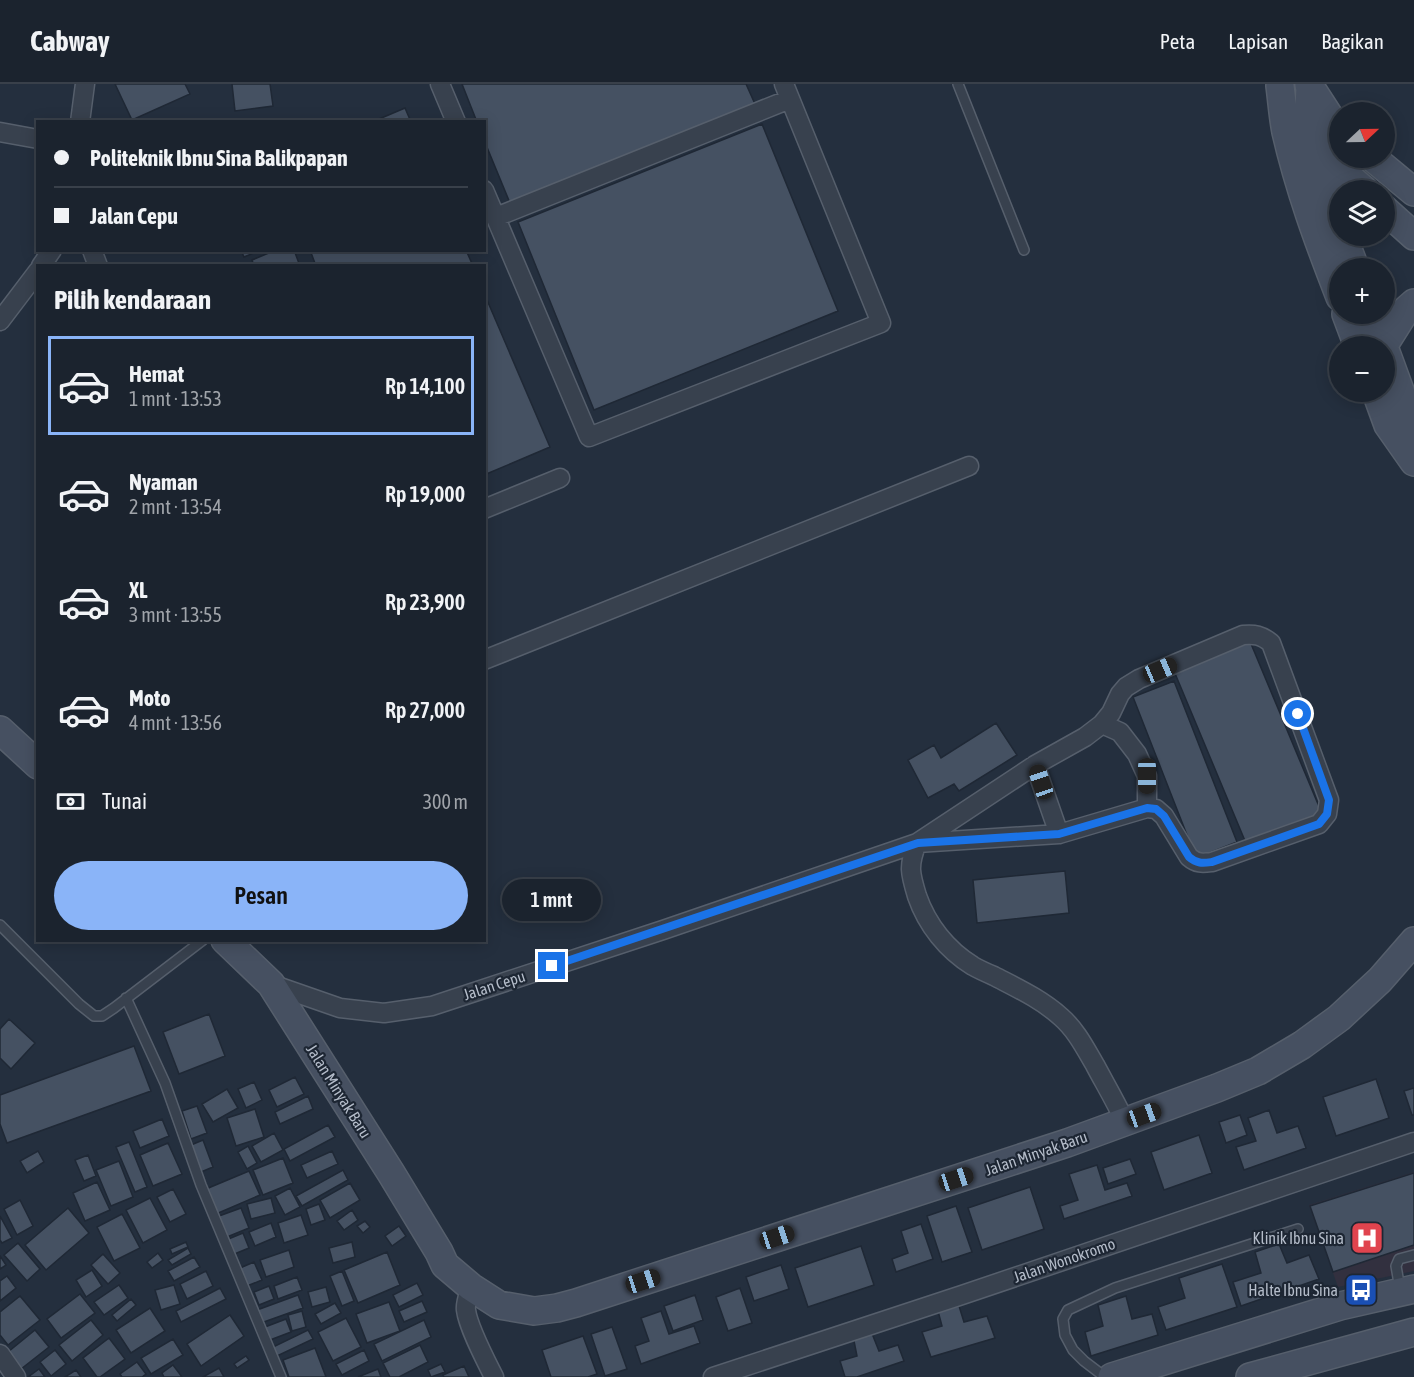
<!DOCTYPE html>
<html lang="id">
<head>
<meta charset="utf-8">
<style>
  body { margin:0; font-family:"Asap Condensed",sans-serif; background:#242b36; color:#f1f3f6; height:100vh; display:flex; flex-direction:column; font-size:22px; white-space:nowrap }
  * { box-sizing:border-box; margin:0 }
  p { font-size:20px; color:#a0a4aa }
  .icon { flex:none; width:33px; height:33px; fill:none; stroke:currentColor; stroke-width:2; stroke-linecap:round; stroke-linejoin:round }
  .map { position:relative; flex:1; overflow:hidden }
  .details { position:absolute; left:36px; top:180px; width:450px; height:678px; display:flex; flex-direction:column; background:#1b232e; border-radius:0px; box-shadow:0 3px 15px #0003,0 0 0 2px #39404a }
  .details>* { flex:none }
  .banner { position:absolute; left:36px; top:36px; width:450px; height:132px; border-radius:0px; box-shadow:0 3px 15px #0003,0 0 0 2px #39404a; display:grid; align-content:center; height:132px; padding:0 18px; background:#1b232e }
  .needle { width:39px; rotate:68deg }
  .controls { position:absolute; left:1329px; top:18px; display:grid; gap:12px }
  .controls a { display:grid; place-items:center; width:66px; height:66px; border-radius:50%; background:#1b232e; box-shadow:0 3px 15px #0003,0 0 0 2px #39404a; font-size:30px }
  .end { position:absolute; width:27px; height:27px; margin:-14px; border:8px solid #1a73e8; background:#fff; box-shadow:0 0 0 3px #fff }
  .from { border-radius:50% }
  .bubble { position:absolute; height:42px; border-radius:21px; background:#1b232e; box-shadow:0 3px 15px #0003,0 0 0 2px #39404a; font-size:20px; font-weight:600; line-height:42px; text-align:center }
  .car { position:absolute; width:18px; height:36px; margin:-18px -9px; border-radius:8px; box-shadow:0 0 4px 2px #0007; background:linear-gradient(#222 24%,#8ab4d8 0 40%,#222 0 76%,#8ab4d8 0 86%,#222 0) }
  .banner b { display:flex; align-items:center; gap:21px; height:57px; font-size:22px }
  .banner b+b { border-top:2px solid #39404a }
  .banner i { width:15px; height:15px; background:#f1f3f6 }
  ul { padding:0; list-style:none }
  li { display:flex; align-items:center; gap:18px; height:99px; margin:0 12px 9px; padding:0 6px; border:3px solid transparent; border-radius:0px }
  li div { flex:1 }
  li b { display:block; font-size:22px }
  li em { font-style:normal; font-weight:600 }
  li.on { border-color:#8ab4f8 }
  li>.icon { width:54px; height:54px; stroke-width:1.5 }
  h2 { padding:0 18px; font-size:27px; line-height:72px }
  .pay { display:flex; align-items:center; gap:15px; height:66px; padding:0 18px; font-size:22px }
  .pay p { margin-inline-start:auto }
  .button { display:flex; gap:12px; margin-top:auto; padding:12px 18px }
  .button a { flex:1; height:69px; border-radius:36px; background:#8ab4f8; color:#111; font-size:24px; font-weight:600; line-height:69px; text-align:center }
  header { display:flex; align-items:center; gap:36px; box-sizing:border-box; height:84px; padding:0 30px; background:#1b232e; border-bottom:2px solid #39404a }
  header strong { font-size:28px }
  nav { display:flex; gap:33px; margin-inline-start:auto; font-size:21px }
  .map>svg:first-child { display:block }
</style>
</head>
<body>
<header>
<strong>Cabway</strong>
<nav><a>Peta</a><a>Lapisan</a><a>Bagikan</a></nav>
</header>
<div class="map">
<svg width="1414" height="1293" viewBox="0 0 1414 1293">
  <rect width="100%" height="100%" fill="#242f3e"/>
  <path fill="#32303f" d="M 1414,1088 L 1414,1187 L 1338,1203 L 1309,1121 Z"/>
  <path fill="#455162" stroke="#1f2835" stroke-width="1.5" d="M 115,0 L 185,0 L 190,10 L 132,36 Z
    M 232,0 L 270,0 L 273,22 L 235,27 Z
    M 462,0 L 746,0 L 755,20 L 510,119 L 484,56 L 484,38 L 477,38 Z
    M 405,24 L 411,38 L 372,38 Z
    M 762,40 L 838,227 L 594,326 L 518,138 Z
    M 241,166 L 261,166 L 244,173 Z
    M 276,166 L 294,166 L 300,182 L 254,182 L 252,176 Z
    M 310,166 L 466,166 L 473,182 L 316,182 Z
    M 484,209 L 550,363 L 484,391 Z
    M 1249,555 L 1323,732 L 1248,764 L 1174,587 Z
    M 1174,597 L 1237,758 L 1196,774 L 1133,613 Z
    M 996,639 L 1017,671 L 959,707 L 954,700 L 928,714 L 908,676 L 934,661 L 941,674 Z
    M 1065,787 L 1069,829 L 977,839 L 973,796 Z
    M 209,930 L 225,972 L 179,990 L 163,948 Z
    M 9,935 L 35,959 L 11,985 L 0,974 L 0,945 Z
    M 134,962 L 151,1007 L 7,1059 L 0,1040 L 0,1011 Z
    M 295,993 L 304,1010 L 277,1023 L 269,1006 Z
    M 1376,995 L 1389,1034 L 1336,1052 L 1323,1013 Z
    M 254,998 L 262,1016 L 246,1024 L 238,1005 Z
    M 1414,1004 L 1414,1031 L 1412,1031 L 1404,1007 Z
    M 227,1005 L 238,1024 L 213,1038 L 202,1020 Z
    M 308,1012 L 313,1025 L 280,1040 L 275,1028 Z
    M 197,1022 L 207,1049 L 191,1055 L 182,1027 Z
    M 255,1025 L 264,1053 L 236,1062 L 227,1034 Z
    M 1269,1026 L 1277,1049 L 1298,1042 L 1306,1064 L 1244,1086 L 1236,1063 L 1256,1057 L 1248,1034 Z
    M 1240,1031 L 1247,1051 L 1226,1059 L 1219,1038 Z
    M 162,1035 L 169,1052 L 140,1064 L 133,1047 Z
    M 328,1041 L 335,1053 L 290,1077 L 284,1065 Z
    M 274,1049 L 283,1066 L 261,1078 L 252,1062 Z
    M 1199,1051 L 1212,1089 L 1164,1106 L 1151,1068 Z
    M 203,1056 L 213,1083 L 201,1088 L 191,1061 Z
    M 129,1058 L 147,1103 L 135,1108 L 116,1063 Z
    M 168,1059 L 182,1090 L 153,1102 L 140,1071 Z
    M 248,1062 L 257,1079 L 247,1085 L 238,1068 Z
    M 38,1067 L 44,1078 L 27,1089 L 20,1077 Z
    M 332,1067 L 338,1080 L 307,1094 L 301,1081 Z
    M 88,1071 L 96,1092 L 84,1097 L 75,1076 Z
    M 283,1074 L 293,1099 L 263,1111 L 253,1086 Z
    M 1130,1075 L 1136,1090 L 1108,1100 L 1103,1084 Z
    M 119,1077 L 133,1113 L 111,1122 L 96,1086 Z
    M 1097,1081 L 1105,1106 L 1127,1099 L 1132,1112 L 1064,1135 L 1060,1122 L 1078,1116 L 1069,1090 Z
    M 343,1086 L 348,1096 L 302,1122 L 296,1112 Z
    M 249,1087 L 260,1111 L 216,1130 L 206,1105 Z
    M 1414,1089 L 1414,1161 L 1333,1188 L 1310,1122 Z
    M 97,1098 L 110,1126 L 85,1137 L 73,1109 Z
    M 350,1099 L 360,1116 L 330,1134 L 320,1116 Z
    M 1030,1103 L 1044,1145 L 982,1166 L 968,1124 Z
    M 290,1104 L 300,1123 L 285,1131 L 275,1112 Z
    M 173,1105 L 186,1130 L 170,1138 L 157,1113 Z
    M 150,1114 L 167,1146 L 143,1159 L 126,1126 Z
    M 271,1114 L 275,1129 L 251,1135 L 247,1120 Z
    M 20,1116 L 33,1142 L 17,1151 L 4,1125 Z
    M 319,1120 L 325,1136 L 311,1141 L 306,1125 Z
    M 956,1122 L 972,1168 L 942,1178 L 927,1132 Z
    M 68,1124 L 89,1149 L 46,1186 L 25,1161 Z
    M 241,1124 L 249,1144 L 227,1153 L 219,1132 Z
    M 352,1126 L 358,1136 L 344,1146 L 337,1137 Z
    M 122,1130 L 140,1164 L 114,1177 L 97,1143 Z
    M 301,1131 L 308,1151 L 284,1159 L 278,1139 Z
    M 0,1132 L 12,1154 L 2,1159 L 0,1156 Z
    M 365,1137 L 370,1143 L 363,1149 L 357,1142 Z
    M 271,1139 L 276,1153 L 255,1162 L 249,1148 Z
    M 921,1140 L 933,1175 L 896,1188 L 892,1175 L 908,1169 L 901,1147 Z
    M 399,1142 L 406,1152 L 392,1162 L 385,1152 Z
    M 243,1149 L 249,1164 L 232,1171 L 226,1156 Z
    M 186,1158 L 188,1163 L 172,1170 L 170,1165 Z
    M 352,1158 L 355,1173 L 333,1179 L 329,1164 Z
    M 18,1159 L 40,1185 L 27,1197 L 4,1171 Z
    M 1279,1160 L 1287,1179 L 1309,1171 L 1319,1195 L 1241,1222 L 1233,1198 L 1261,1189 L 1255,1168 Z
    M 861,1162 L 874,1201 L 808,1223 L 795,1184 Z
    M 188,1164 L 191,1170 L 172,1181 L 168,1176 Z
    M 289,1166 L 294,1183 L 266,1193 L 260,1176 Z
    M 387,1168 L 400,1201 L 358,1219 L 344,1186 Z
    M 158,1169 L 163,1176 L 152,1184 L 147,1178 Z
    M 103,1170 L 120,1189 L 108,1200 L 91,1181 Z
    M 0,1172 L 6,1181 L 0,1185 Z
    M 194,1173 L 200,1183 L 174,1197 L 168,1187 Z
    M 254,1178 L 262,1196 L 247,1202 L 240,1184 Z
    M 1222,1180 L 1237,1223 L 1166,1246 L 1158,1223 L 1185,1214 L 1179,1194 Z
    M 781,1181 L 789,1205 L 754,1217 L 746,1193 Z
    M 92,1186 L 102,1202 L 86,1213 L 76,1196 Z
    M 206,1187 L 213,1202 L 187,1215 L 180,1200 Z
    M 342,1187 L 354,1217 L 342,1222 L 330,1192 Z
    M 7,1192 L 16,1204 L 0,1217 L 0,1197 Z
    M 297,1193 L 302,1206 L 278,1215 L 274,1202 Z
    M 417,1199 L 423,1211 L 399,1223 L 393,1211 Z
    M 119,1201 L 128,1214 L 104,1231 L 94,1218 Z
    M 174,1201 L 180,1220 L 161,1226 L 155,1206 Z
    M 269,1202 L 274,1215 L 259,1221 L 254,1208 Z
    M 326,1203 L 330,1218 L 312,1223 L 308,1208 Z
    M 220,1204 L 226,1215 L 181,1238 L 176,1227 Z
    M 740,1204 L 752,1239 L 728,1247 L 716,1213 Z
    M 80,1210 L 95,1229 L 61,1254 L 47,1235 Z
    M 298,1211 L 303,1224 L 261,1239 L 257,1226 Z
    M 695,1211 L 703,1236 L 673,1247 L 664,1222 Z
    M 20,1212 L 40,1236 L 8,1261 L 0,1251 L 0,1228 Z
    M 1126,1212 L 1132,1235 L 1152,1230 L 1158,1251 L 1091,1272 L 1085,1248 L 1103,1242 L 1098,1221 Z
    M 131,1215 L 136,1221 L 117,1237 L 112,1231 Z
    M 422,1217 L 427,1228 L 404,1238 L 399,1227 Z
    M 389,1218 L 400,1247 L 367,1259 L 356,1230 Z
    M 335,1219 L 341,1229 L 321,1240 L 315,1230 Z
    M 959,1222 L 964,1238 L 987,1232 L 995,1254 L 931,1273 L 922,1248 L 942,1242 L 938,1227 Z
    M 150,1224 L 165,1247 L 131,1269 L 116,1246 Z
    M 302,1227 L 306,1243 L 292,1247 L 288,1231 Z
    M 661,1227 L 669,1250 L 694,1242 L 700,1259 L 641,1280 L 635,1262 L 649,1257 L 641,1234 Z
    M 230,1231 L 244,1252 L 201,1282 L 187,1260 Z
    M 346,1234 L 361,1263 L 333,1277 L 318,1248 Z
    M 286,1235 L 291,1248 L 270,1256 L 265,1243 Z
    M 91,1236 L 103,1251 L 72,1277 L 59,1261 Z
    M 424,1236 L 431,1253 L 382,1277 L 374,1260 Z
    M 612,1243 L 627,1285 L 605,1292 L 591,1250 Z
    M 35,1246 L 49,1263 L 21,1285 L 8,1268 Z
    M 308,1246 L 313,1255 L 277,1272 L 273,1263 Z
    M 871,1247 L 879,1267 L 898,1261 L 904,1277 L 857,1293 L 845,1293 L 840,1277 L 857,1272 L 853,1252 Z
    M 583,1252 L 597,1290 L 588,1293 L 551,1293 L 542,1266 Z
    M 109,1254 L 125,1275 L 100,1293 L 97,1293 L 83,1274 Z
    M 173,1255 L 183,1271 L 151,1290 L 141,1274 Z
    M 420,1261 L 428,1278 L 399,1293 L 390,1293 L 383,1279 Z
    M 315,1264 L 326,1293 L 289,1293 L 283,1276 Z
    M 55,1266 L 66,1280 L 51,1292 L 40,1278 Z
    M 364,1266 L 369,1277 L 342,1291 L 336,1280 Z
    M 246,1272 L 249,1276 L 237,1284 L 234,1280 Z
    M 137,1278 L 146,1290 L 142,1293 L 122,1293 L 120,1290 Z
    M 441,1280 L 445,1288 L 431,1293 L 428,1286 Z
    M 173,1281 L 182,1293 L 164,1293 L 162,1289 Z
    M 464,1282 L 469,1293 L 444,1293 L 443,1291 Z
    M 219,1284 L 224,1293 L 203,1293 Z
    M 39,1285 L 45,1293 L 28,1293 Z
    M 378,1285 L 381,1293 L 358,1293 Z
    M 76,1286 L 81,1293 L 65,1293 Z"/>
  <g fill="none" stroke-linecap="round" stroke-linejoin="round">
    <g stroke="#565f6c" stroke-width="12">
      <path id="lane" d="M 958,0 L 1024,166
        M 0,841 L 79,920 L 94,932 L 102,932 L 114,924 L 203,856
        M 126,914 L 165,999 L 201,1101 L 281,1293
        M 1400,1205 L 1396,1182 L 1399,1175 L 1414,1171
        M 1105,1293 L 1084,1277 L 1073,1266 L 1065,1251 L 1063,1235 L 1068,1226 L 1115,1204 L 1298,1145"/>
    </g>
    <g stroke="#565f6c" stroke-width="21">
      <path id="street" d="M 440,0 L 456,38
        M 80,38 L 85,0
        M 0,48 L 38,55
        M 484,106 L 589,353 L 881,239 L 784,0
        M 496,133 L 790,15
        M 92,166 L 98,182
        M 41,182 L 52,166
        M 0,237 L 38,187
        M 484,425 L 560,394
        M 484,576 L 969,382
        M 1102,640 L 1120,648 L 1137,670 L 1147,692 L 1147,724
        M 1035,681 L 1059,750
        M 917,759 C 908,782 910,789 917,812 C 927,841 947,866 973,882 C 980,886 987,889 994,892 C 1017,904 1041,915 1061,933 C 1076,946 1085,964 1095,981 C 1105,1000 1116,1018 1125,1038
        M 271,900 L 340,924 L 384,929 L 432,922 L 663,846 L 917,759 L 1035,681 L 1085,653 L 1102,640 L 1111,629 L 1120,610 L 1126,603 L 1139,595 L 1243,551 C 1255,550 1261,551 1271,559 L 1329,716 L 1327,730 L 1319,740 L 1212,778 C 1203,779 1197,780 1189,773 L 1164,732 L 1156,725 L 1147,724 L 1059,750 L 917,759
        M 471,1203 C 469,1210 465,1218 466,1226 C 468,1243 486,1277 494,1293
        M 0,1270 L 16,1293
        M 713,1293 L 962,1211 L 1414,1058"/>
    </g>
    <g stroke="#565f6c" stroke-width="30">
      <path id="secondary" d="M 1309,1 L 1331,35 L 1340,43
        M 1280,2 C 1282,17 1283,33 1286,48 C 1299,105 1319,159 1340,213
        M 1310,3 L 1308,46 L 1318,84 L 1340,142
        M 1315,56 L 1336,82 L 1364,106
        M 1373,74 L 1414,108
        M 1384,125 L 1414,152
        M 1343,152 L 1355,184
        M 1346,230 L 1358,262
        M 1372,230 L 1384,262
        M 1384,261 L 1406,226 L 1414,219
        M 1384,263 L 1409,331 L 1414,358
        M 1376,308 L 1388,341 L 1414,378
        M 0,646 L 38,681
        M 225,856 L 271,900 L 391,1089 L 439,1168 L 445,1181 L 471,1203 L 499,1221 L 534,1227 L 557,1224 L 576,1219 L 1067,1059 L 1217,1004 L 1258,987 L 1302,961 L 1339,934 L 1380,896 L 1414,857
        M 1112,1293 L 1340,1222 L 1414,1205
        M 1250,1293 L 1414,1248"/>
    </g>
    <use href="#lane" stroke="#38414e" stroke-width="9"/>
    <use href="#street" stroke="#38414e" stroke-width="18"/>
    <use href="#secondary" stroke="#465061" stroke-width="27"/>
  </g>
  <g fill="none" stroke-linecap="round" stroke-linejoin="round">
    <path stroke="#1a73e8" stroke-width="8" d="M 552,882 L 918,759 L 1059,750 L 1147,724 L 1156,725 L 1164,732 L 1189,773 C 1197,780 1203,779 1212,778 L 1319,740 L 1327,730 L 1329,716 L 1298,630"/>
  </g>
  <defs>
    <g id="hospital-square" transform="scale(1.725)"><rect x="-9" y="-9" width="18" height="18" rx="4" fill="#e0444e" stroke="#1d2633"/><path d="M-5-5h3v3.5h4V-5h3V5h-3V1.5h-4V5h-3Z" fill="#fff"/></g>
    <g id="bus-square" transform="scale(1.725)"><rect x="-9" y="-9" width="18" height="18" rx="4" fill="#1a4fb4" stroke="#1d2633"/><path d="M-5-6H5V4H4V6H2V4H-2V6H-4V4H-5ZM-3.5-4V0h7V-4ZM-3.5 1.2v1.5H-2V1.2ZM2 1.2v1.5H3.5V1.2Z" fill="#fff"/></g>
  </defs>
  <g fill-rule="evenodd">
    <use href="#hospital-square" x="1367" y="1154"/>
    <use href="#bus-square" x="1361" y="1206"/>
  </g>
  <g text-anchor="middle" dominant-baseline="central" stroke-width="4.5" stroke-linejoin="round" paint-order="stroke">
    <g font-size="16" fill="#b4bcc9" stroke="#1d2633">
      <text transform="translate(494 901) rotate(-18)">Jalan Cepu</text>
      <text transform="translate(339 1007) rotate(58)">Jalan Minyak Baru</text>
      <text transform="translate(1036 1069) rotate(-19)">Jalan Minyak Baru</text>
      <text transform="translate(1064 1176) rotate(-19)">Jalan Wonokromo</text>
    </g>
    <g font-size="16" fill="#b4bcc9" stroke="#1d2633" text-anchor="end">
      <text x="1344" y="1154">Klinik Ibnu Sina</text>
      <text x="1338" y="1206">Halte Ibnu Sina</text>
    </g>
  </g>
</svg>
<div class="controls">
<a><svg class="needle" viewBox="-14 -14 28 28"><path d="M0-13l5 13h-10z" fill="#e53935"/><path d="M0 13l5-13h-10z" fill="#a0a4aa"/></svg></a>
<a><svg class="icon" aria-label="layers" viewBox="0 0 24 24"><path d="M12 4l9 5-9 5-9-5zM3 14l9 5 9-5"/></svg></a>
<a>+</a>
<a>−</a>
</div>
<i class="end from" style="left:1298px;top:630px"></i>
<i class="end" style="left:552px;top:882px"></i>
<div class="bubble" style="left:502px;top:795px;width:99px">1 mnt</div>
<i class="car" style="left:1160px;top:586px;rotate:67deg"></i>
<i class="car" style="left:1147px;top:692px;rotate:180deg"></i>
<i class="car" style="left:1041px;top:698px;rotate:341deg"></i>
<i class="car" style="left:1144px;top:1031px;rotate:70deg"></i>
<i class="car" style="left:956px;top:1095px;rotate:72deg"></i>
<i class="car" style="left:777px;top:1153px;rotate:72deg"></i>
<i class="car" style="left:643px;top:1197px;rotate:72deg"></i>
<div class="banner">
<b><i class="from"></i>Politeknik Ibnu Sina Balikpapan</b>
<b><i></i>Jalan Cepu</b>
</div>
<section class="details">
<h2>Pilih kendaraan</h2>
<ul>
<li class="on"><svg class="icon" aria-label="car" viewBox="0 0 24 24"><path d="M5 17H2v-5l4-1 3-4h7l3 4 3 1v5h-3M9 17h6M6 11h13"/><circle cx="7" cy="17" r="2"/><circle cx="17" cy="17" r="2"/></svg><div><b>Hemat</b><p>1 mnt · 13:53</p></div><em>Rp 14,100</em></li>
<li><svg class="icon" aria-label="car" viewBox="0 0 24 24"><path d="M5 17H2v-5l4-1 3-4h7l3 4 3 1v5h-3M9 17h6M6 11h13"/><circle cx="7" cy="17" r="2"/><circle cx="17" cy="17" r="2"/></svg><div><b>Nyaman</b><p>2 mnt · 13:54</p></div><em>Rp 19,000</em></li>
<li><svg class="icon" aria-label="car" viewBox="0 0 24 24"><path d="M5 17H2v-5l4-1 3-4h7l3 4 3 1v5h-3M9 17h6M6 11h13"/><circle cx="7" cy="17" r="2"/><circle cx="17" cy="17" r="2"/></svg><div><b>XL</b><p>3 mnt · 13:55</p></div><em>Rp 23,900</em></li>
<li><svg class="icon" aria-label="car" viewBox="0 0 24 24"><path d="M5 17H2v-5l4-1 3-4h7l3 4 3 1v5h-3M9 17h6M6 11h13"/><circle cx="7" cy="17" r="2"/><circle cx="17" cy="17" r="2"/></svg><div><b>Moto</b><p>4 mnt · 13:56</p></div><em>Rp 27,000</em></li>
</ul>
<div class="pay"><svg class="icon" aria-label="cash" viewBox="0 0 24 24"><path d="M3 7h18v10H3z"/><circle cx="12" cy="12" r="2"/></svg>Tunai<p>300 m</p></div>
<div class="button"><a>Pesan</a></div>
</section>
</div>
</body>
</html>
